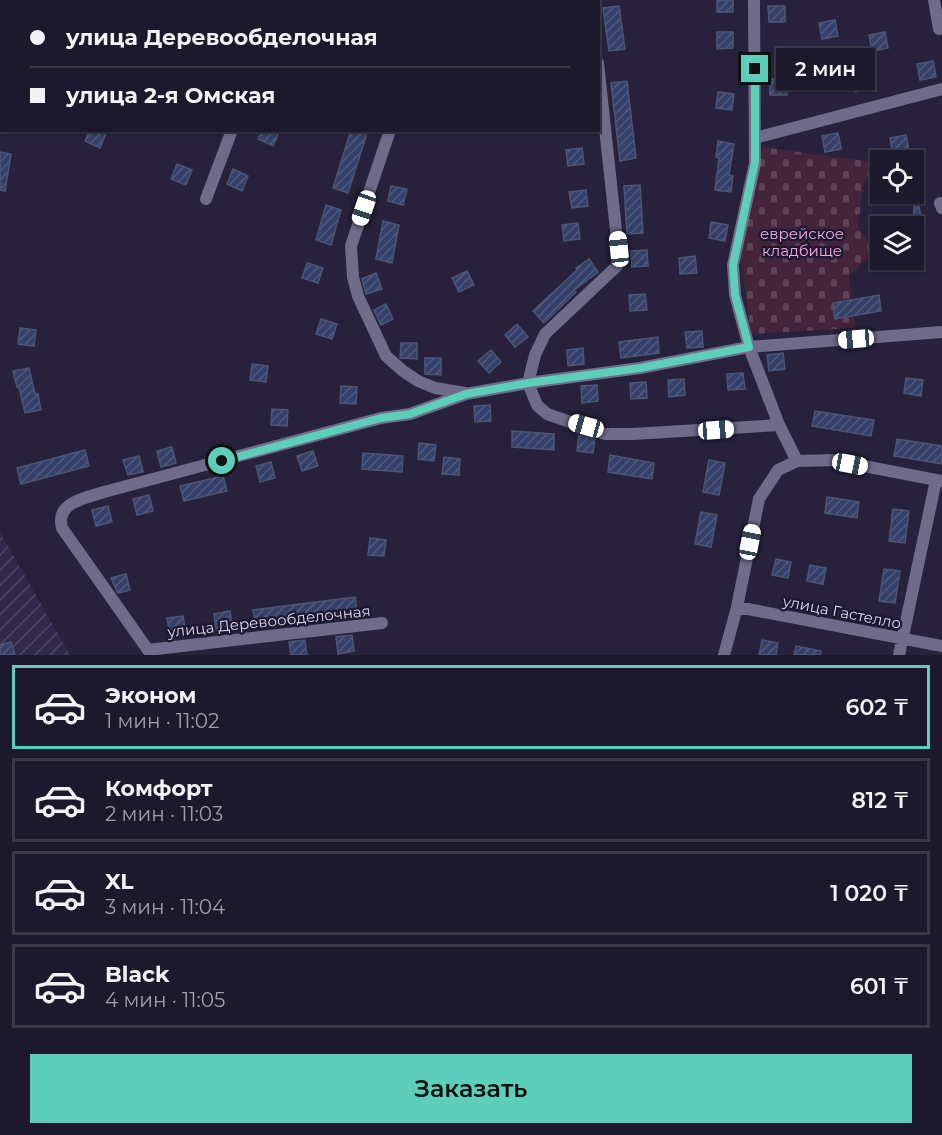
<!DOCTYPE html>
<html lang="ru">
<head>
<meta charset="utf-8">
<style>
  body { margin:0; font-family:Montserrat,sans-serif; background:#2a2639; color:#f1f3f6; height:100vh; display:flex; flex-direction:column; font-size:22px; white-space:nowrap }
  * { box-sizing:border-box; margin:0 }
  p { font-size:20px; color:#a0a0aa }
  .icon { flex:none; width:33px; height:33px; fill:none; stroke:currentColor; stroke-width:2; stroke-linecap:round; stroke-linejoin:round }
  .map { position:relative; height:655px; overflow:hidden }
  .details { display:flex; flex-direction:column; background:#1d192d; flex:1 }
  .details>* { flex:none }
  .top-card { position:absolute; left:0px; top:0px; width:600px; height:132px; box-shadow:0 2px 4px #0004,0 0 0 2px #3b3849; display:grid; align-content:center; height:132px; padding:0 30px; background:#1d192d }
  .tools { position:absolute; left:870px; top:150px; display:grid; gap:12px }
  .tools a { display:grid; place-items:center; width:54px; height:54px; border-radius:0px; background:#1d192d; box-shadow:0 2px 4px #0004,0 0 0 2px #3b3849; font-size:30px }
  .end { position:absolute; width:27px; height:27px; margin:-14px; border:8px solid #5cceba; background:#111; box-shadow:0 0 0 3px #111 }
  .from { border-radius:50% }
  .bubble { position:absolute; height:42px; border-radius:0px; background:#1d192d; box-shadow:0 2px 4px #0004,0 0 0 2px #3b3849; font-size:20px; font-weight:600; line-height:42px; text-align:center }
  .car { position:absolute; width:18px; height:36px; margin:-18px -9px; border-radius:8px; box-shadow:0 0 4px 2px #0007; background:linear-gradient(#fff 24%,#345 0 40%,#fff 0 76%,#345 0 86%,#fff 0) }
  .top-card b { display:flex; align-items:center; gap:21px; height:57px; font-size:22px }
  .top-card b+b { border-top:2px solid #3b3849 }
  .top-card i { width:15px; height:15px; background:#f1f3f6 }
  ul { padding:10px 0 0; list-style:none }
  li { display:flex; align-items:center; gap:18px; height:84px; margin:0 12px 9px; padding:0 18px; border:3px solid #3b3849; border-radius:0px }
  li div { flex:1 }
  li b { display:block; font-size:22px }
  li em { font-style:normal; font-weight:600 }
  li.active { border-color:#5cceba }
  li>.icon { width:54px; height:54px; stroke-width:1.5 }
  .cta { display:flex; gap:12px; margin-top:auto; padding:12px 30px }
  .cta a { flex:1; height:69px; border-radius:0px; background:#5cceba; color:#111; font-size:24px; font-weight:600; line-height:69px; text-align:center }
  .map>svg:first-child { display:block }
</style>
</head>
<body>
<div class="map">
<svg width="942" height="655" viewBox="0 0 942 655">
  <defs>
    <pattern id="industrial-furrows" width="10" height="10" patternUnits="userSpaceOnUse" patternTransform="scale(1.5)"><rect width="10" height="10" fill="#302949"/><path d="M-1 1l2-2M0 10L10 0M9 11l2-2" fill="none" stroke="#4d4763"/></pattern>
    <pattern id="cemetery-stones" width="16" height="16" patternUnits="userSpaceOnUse" patternTransform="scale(1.5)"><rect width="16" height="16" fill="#43243a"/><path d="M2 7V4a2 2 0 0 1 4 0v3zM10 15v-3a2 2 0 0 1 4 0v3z" fill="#5e4357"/></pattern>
    <pattern id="building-hatch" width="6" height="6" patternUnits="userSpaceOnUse" patternTransform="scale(1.5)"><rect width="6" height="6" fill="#344069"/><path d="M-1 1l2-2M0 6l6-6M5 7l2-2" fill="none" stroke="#515b7f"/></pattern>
  </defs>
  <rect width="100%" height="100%" fill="#27213c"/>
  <path fill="url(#industrial-furrows)" d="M 0,532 L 70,655 L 0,655 Z"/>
  <path fill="url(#cemetery-stones)" d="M 762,147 L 873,162 L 863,187 L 858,227 L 874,251 L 849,276 L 855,325 L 853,328 L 751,334 L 740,254 Z"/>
  <path fill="url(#building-hatch)" stroke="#4c5573" stroke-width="1.5" d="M 717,0 L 733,0 L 733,12 L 717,12 Z
    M 619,6 L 625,49 L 609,51 L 603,8 Z
    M 768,6 L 785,6 L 785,22 L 769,22 Z
    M 835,20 L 838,36 L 822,39 L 819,23 Z
    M 717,32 L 733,32 L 733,48 L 717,49 Z
    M 885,32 L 888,48 L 872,51 L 869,35 Z
    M 933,61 L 936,77 L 920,80 L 917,64 Z
    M 867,73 L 871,89 L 855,92 L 852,76 Z
    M 770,79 L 786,79 L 787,95 L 770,95 Z
    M 627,81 L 636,158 L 620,161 L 611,83 Z
    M 718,92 L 734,94 L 732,110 L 716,108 Z
    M 90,130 L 101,130 L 106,133 L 100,148 L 85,141 Z
    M 262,130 L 280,130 L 273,146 L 258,139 Z
    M 351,130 L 368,130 L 348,193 L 333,188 Z
    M 838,133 L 841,149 L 825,152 L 822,136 Z
    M 906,135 L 909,151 L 893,154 L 890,138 Z
    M 718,141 L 734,144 L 729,175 L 733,176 L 731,192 L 715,190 L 719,158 L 716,157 Z
    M 582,148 L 584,164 L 568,166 L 566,150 Z
    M 0,152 L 11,154 L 5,191 L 0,190 Z
    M 177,164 L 192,170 L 186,185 L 171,179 Z
    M 233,169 L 248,176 L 242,191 L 227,184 Z
    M 640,185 L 643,233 L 627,234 L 624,186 Z
    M 391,186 L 407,189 L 403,205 L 388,201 Z
    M 586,190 L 588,206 L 572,208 L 569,192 Z
    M 326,205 L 341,210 L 331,245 L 316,240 Z
    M 914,206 L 919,206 L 923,232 L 914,233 L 914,226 L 905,226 L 904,218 L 914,217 Z
    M 383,221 L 399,225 L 392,263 L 376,259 Z
    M 711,222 L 728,225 L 725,241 L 709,238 Z
    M 578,223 L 580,239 L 564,241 L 562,225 Z
    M 647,250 L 648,266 L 632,267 L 631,251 Z
    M 695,256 L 697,273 L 680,274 L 679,258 Z
    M 589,259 L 598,272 L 574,290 L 576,292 L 544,323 L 533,311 L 577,270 L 576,268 Z
    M 307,263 L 323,268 L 318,283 L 302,278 Z
    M 467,271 L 474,285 L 459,292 L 452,278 Z
    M 376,273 L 382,289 L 366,294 L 362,279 Z
    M 645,294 L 647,310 L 630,311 L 629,295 Z
    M 879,295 L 881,311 L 835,319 L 833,303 Z
    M 386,304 L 393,319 L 381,325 L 374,310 Z
    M 321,319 L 337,324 L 332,339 L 316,334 Z
    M 517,324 L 528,337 L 515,347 L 505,335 Z
    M 20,328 L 36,330 L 34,346 L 18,344 Z
    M 702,331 L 703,347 L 687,348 L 685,332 Z
    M 658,337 L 659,353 L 621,358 L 619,342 Z
    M 401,343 L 417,343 L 417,359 L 400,358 Z
    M 583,348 L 584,364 L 568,366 L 567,350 Z
    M 491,350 L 501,362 L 489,373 L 478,361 Z
    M 783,353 L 785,369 L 769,371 L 767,355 Z
    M 425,358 L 441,358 L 441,375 L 425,374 Z
    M 252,364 L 268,366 L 266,382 L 250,380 Z
    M 29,368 L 35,394 L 38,394 L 41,410 L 25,413 L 19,387 L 17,387 L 13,371 Z
    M 743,373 L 745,389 L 728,390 L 727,374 Z
    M 906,378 L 923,380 L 921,396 L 904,393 Z
    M 684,379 L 685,395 L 669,397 L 668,380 Z
    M 646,382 L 647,398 L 631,399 L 630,383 Z
    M 597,385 L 598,401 L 582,403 L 581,386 Z
    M 341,386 L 357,387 L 356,404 L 340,403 Z
    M 490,405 L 491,421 L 475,422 L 474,406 Z
    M 272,409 L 288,410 L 287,426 L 271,425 Z
    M 815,411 L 874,420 L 871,436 L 812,426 Z
    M 512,431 L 554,434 L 554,450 L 512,447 Z
    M 579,435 L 595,439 L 593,453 L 577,451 Z
    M 897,439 L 942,446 L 942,464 L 894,456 Z
    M 419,443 L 436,445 L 434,461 L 418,459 Z
    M 172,447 L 176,463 L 161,467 L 157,451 Z
    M 85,450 L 89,466 L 21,484 L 17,468 Z
    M 313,451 L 318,466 L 302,471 L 297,456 Z
    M 363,453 L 403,456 L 402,472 L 362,469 Z
    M 610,455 L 654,463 L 652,479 L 608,472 Z
    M 139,456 L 143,472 L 128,475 L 123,460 Z
    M 444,457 L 460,459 L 459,475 L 442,474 Z
    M 709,460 L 725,463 L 719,495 L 703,492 Z
    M 271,462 L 275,478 L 260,482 L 256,466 Z
    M 223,476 L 227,491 L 184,501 L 180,486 Z
    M 149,495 L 153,511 L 137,515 L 133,499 Z
    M 827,497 L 859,502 L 857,518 L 825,513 Z
    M 108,506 L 112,522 L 96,526 L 92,510 Z
    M 893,509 L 909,511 L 905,543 L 889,541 Z
    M 701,512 L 717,515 L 711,547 L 695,544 Z
    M 370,538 L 386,540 L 384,556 L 368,555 Z
    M 776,559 L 791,562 L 788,578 L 772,575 Z
    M 810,565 L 826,568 L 823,584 L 807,581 Z
    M 884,569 L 900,571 L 895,603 L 879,601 Z
    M 126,574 L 130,590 L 118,593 L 111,578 Z
    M 355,597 L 357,613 L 256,626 L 253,610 Z
    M 230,611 L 232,627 L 216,630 L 214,614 Z
    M 183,616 L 186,632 L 170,634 L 167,618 Z
    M 352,635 L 354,651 L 338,654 L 336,637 Z
    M 305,640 L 307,655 L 291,655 L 289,642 Z
    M 762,640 L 778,643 L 776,655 L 759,655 Z
    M 11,642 L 15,655 L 0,655 L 0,645 Z
    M 796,646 L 821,651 L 820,655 L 794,655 Z"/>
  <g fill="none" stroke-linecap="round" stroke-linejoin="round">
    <path stroke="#716b8a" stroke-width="12" d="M 592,0 L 592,2
      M 754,0 L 755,163 L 733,265 L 735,295 L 749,347 L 779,425 L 797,461
      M 934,0 L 939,29
      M 116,2 L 117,0
      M 281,2 L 282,0
      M 452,2 L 452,0
      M 598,63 L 619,258 L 617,266 L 545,334 L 535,355 L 528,383 L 537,405 L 547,414 L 605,434 L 633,434 L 779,425
      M 390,130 L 351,246 L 353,277 L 358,296 L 386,356 L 403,371 L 418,381 L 435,388 L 465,393
      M 755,138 L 942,89
      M 206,199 L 232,130
      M 940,203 L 942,208
      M 737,607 L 942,646
      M 382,623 L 148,650 L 62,528 C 55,502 86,498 104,492 L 381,418 L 410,414 L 466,394 L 528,383 L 640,368 L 749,347 L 942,332
      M 724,655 L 737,607 L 759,499 L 778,470 L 797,461 L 833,460 L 942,481
      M 899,655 L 936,480"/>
  </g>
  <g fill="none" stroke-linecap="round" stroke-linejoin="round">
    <path stroke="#5cceba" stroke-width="8" d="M 222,461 L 381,418 L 410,414 L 466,394 L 528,383 L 640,368 L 749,347 L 735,295 L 733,265 L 755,162 L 755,69"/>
  </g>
  <g text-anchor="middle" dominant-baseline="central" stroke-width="4.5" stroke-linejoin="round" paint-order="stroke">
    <g font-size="15" fill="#f2addd" stroke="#1e1731">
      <text x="802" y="233">еврейское<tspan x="802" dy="17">кладбище</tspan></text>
    </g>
    <g font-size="15" fill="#dcd9eb" stroke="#1e1731">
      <text transform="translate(842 612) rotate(11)">улица Гастелло</text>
      <text transform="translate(269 621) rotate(-6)">улица Деревообделочная</text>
    </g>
  </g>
</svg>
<div class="tools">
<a><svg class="icon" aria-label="locate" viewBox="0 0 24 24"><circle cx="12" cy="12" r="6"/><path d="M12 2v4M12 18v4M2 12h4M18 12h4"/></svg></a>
<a><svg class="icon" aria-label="layers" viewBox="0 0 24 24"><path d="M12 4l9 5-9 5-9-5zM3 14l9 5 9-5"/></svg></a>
</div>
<i class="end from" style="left:222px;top:461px"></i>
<i class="end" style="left:755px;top:69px"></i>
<div class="bubble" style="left:776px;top:48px;width:99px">2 мин</div>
<i class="car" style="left:364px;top:208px;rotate:199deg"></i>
<i class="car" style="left:619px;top:249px;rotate:354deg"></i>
<i class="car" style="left:856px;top:339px;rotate:265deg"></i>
<i class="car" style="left:586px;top:426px;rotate:286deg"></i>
<i class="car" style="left:716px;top:430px;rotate:86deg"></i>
<i class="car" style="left:850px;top:464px;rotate:101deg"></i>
<i class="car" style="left:750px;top:542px;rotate:11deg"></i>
<div class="top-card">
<b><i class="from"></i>улица Деревообделочная</b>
<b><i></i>улица 2-я Омская</b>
</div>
</div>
<section class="details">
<ul>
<li class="active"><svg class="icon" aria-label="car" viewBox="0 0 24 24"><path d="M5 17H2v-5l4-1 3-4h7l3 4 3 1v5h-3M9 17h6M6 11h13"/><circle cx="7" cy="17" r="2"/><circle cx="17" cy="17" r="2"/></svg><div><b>Эконом</b><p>1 мин · 11:02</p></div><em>602 ₸</em></li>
<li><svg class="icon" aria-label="car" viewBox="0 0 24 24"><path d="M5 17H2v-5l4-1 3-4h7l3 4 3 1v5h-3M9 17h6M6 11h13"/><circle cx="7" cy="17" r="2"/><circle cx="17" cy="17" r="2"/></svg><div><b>Комфорт</b><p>2 мин · 11:03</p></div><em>812 ₸</em></li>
<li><svg class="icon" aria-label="car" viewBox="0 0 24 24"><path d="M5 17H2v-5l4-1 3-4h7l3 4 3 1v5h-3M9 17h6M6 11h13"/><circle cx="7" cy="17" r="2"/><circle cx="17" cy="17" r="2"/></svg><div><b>XL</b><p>3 мин · 11:04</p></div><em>1 020 ₸</em></li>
<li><svg class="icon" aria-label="car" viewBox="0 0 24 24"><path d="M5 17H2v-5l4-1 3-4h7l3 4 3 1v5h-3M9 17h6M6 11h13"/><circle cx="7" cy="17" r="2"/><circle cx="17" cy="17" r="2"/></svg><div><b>Black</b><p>4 мин · 11:05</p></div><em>601 ₸</em></li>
</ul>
<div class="cta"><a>Заказать</a></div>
</section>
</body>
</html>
